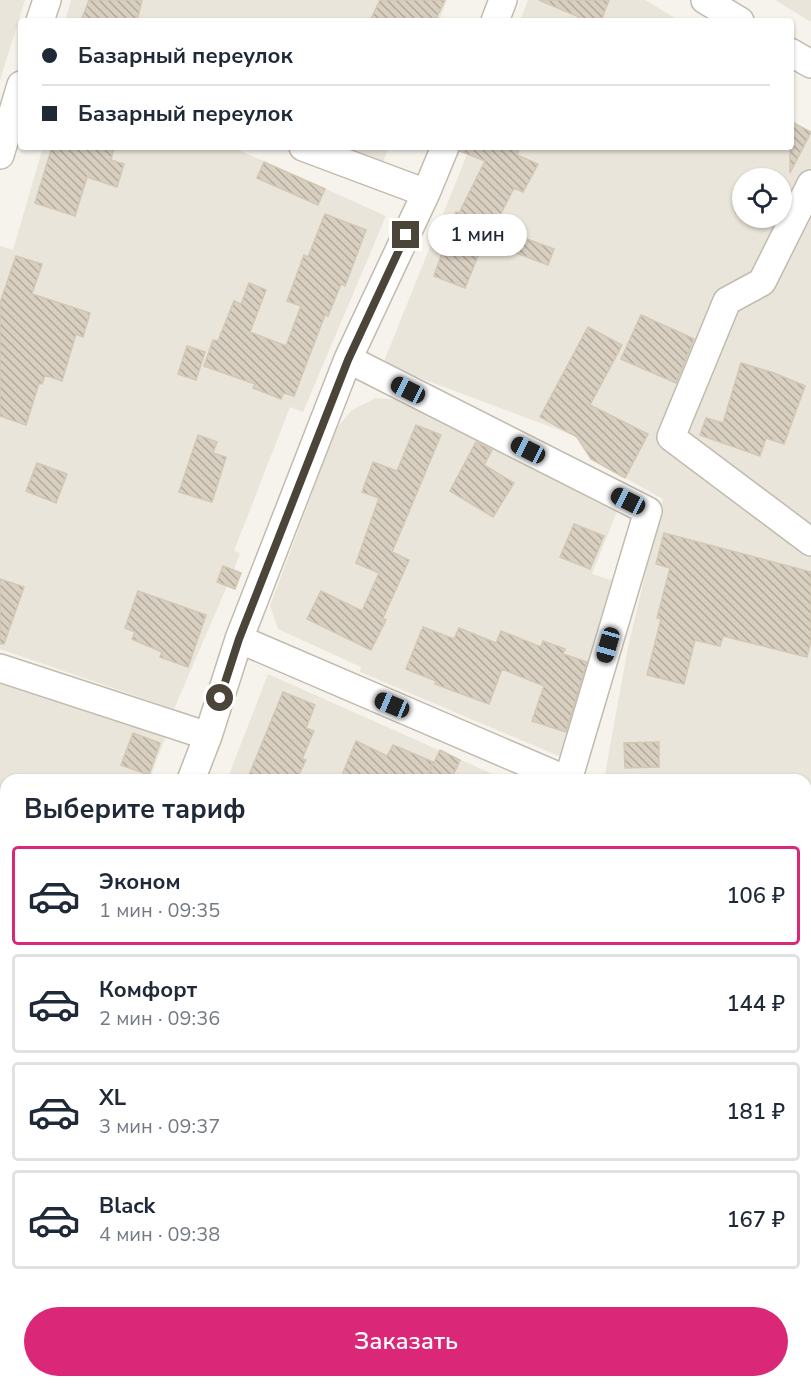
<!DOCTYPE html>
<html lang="ru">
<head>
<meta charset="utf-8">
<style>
  body { margin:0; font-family:"Nunito Sans",sans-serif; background:#f2f2f3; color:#1f2937; height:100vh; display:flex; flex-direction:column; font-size:22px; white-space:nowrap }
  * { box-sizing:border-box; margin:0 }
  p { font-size:20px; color:#747a83 }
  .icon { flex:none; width:33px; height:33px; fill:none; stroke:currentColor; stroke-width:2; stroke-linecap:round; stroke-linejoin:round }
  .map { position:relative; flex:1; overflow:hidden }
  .sheet { position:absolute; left:0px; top:774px; width:812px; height:614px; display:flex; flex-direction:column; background:#fff; border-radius:18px 18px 0 0; box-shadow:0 2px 4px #0004 }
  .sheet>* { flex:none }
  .hud { position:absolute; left:18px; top:18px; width:776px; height:132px; border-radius:6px; box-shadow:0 2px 4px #0004; display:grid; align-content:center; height:132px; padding:0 24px; background:#fff }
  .buttons { position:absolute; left:732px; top:168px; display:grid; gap:12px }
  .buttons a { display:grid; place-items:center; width:60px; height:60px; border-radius:50%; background:#fff; box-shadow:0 2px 4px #0004; font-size:30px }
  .end { position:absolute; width:27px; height:27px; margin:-14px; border:8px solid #4b4439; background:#fff; box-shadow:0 0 0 3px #fff }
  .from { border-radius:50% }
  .bubble { position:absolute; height:42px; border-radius:21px; background:#fff; box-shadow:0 2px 4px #0004; font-size:20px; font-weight:600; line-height:42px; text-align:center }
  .car { position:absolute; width:18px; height:36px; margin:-18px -9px; border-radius:8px; box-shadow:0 0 4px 2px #0007; background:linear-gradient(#222 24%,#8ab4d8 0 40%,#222 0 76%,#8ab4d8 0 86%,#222 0) }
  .hud b { display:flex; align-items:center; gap:21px; height:57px; font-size:22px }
  .hud b+b { border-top:2px solid #e0e1e3 }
  .hud i { width:15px; height:15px; background:#1f2937 }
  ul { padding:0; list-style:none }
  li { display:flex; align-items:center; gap:18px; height:99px; margin:0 12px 9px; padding:0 12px; border:3px solid #e0e1e3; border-radius:6px }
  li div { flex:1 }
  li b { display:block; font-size:22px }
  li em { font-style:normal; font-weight:600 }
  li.active { border-color:#db2777 }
  li>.icon { width:54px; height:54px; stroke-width:1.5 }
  h2 { padding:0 24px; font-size:27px; line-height:72px }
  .primary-button { display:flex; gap:12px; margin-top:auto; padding:12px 24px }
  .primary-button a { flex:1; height:69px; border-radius:36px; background:#db2777; color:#fff; font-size:24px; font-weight:600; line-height:69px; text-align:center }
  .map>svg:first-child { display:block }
</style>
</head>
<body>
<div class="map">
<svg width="811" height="1387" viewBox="0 0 811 1387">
  <defs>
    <pattern id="building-back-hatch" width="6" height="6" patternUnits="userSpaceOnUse" patternTransform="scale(1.5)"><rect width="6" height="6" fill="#d8cfc1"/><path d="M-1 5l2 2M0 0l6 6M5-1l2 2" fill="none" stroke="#b1aa9e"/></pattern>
  </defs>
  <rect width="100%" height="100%" fill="#f6f3ec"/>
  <path fill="#eae5da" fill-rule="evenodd" d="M 0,0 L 25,0 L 0,80 Z
    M 71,0 L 447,0 L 439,21 L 65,21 Z
    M 528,0 L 645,0 L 680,21 L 520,21 Z
    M 775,0 L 811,0 L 811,22 Z
    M 791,121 L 811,132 L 811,853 L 806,851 L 806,780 L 604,780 L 628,647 L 663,499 L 591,459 L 575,436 L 383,364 L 470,147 L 790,147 ZM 742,178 L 782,178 L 782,218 L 742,218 Z
    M 43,147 L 232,147 L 386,216 L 303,412 L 290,407 L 234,551 L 240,553 L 234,570 L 241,573 L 235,589 L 227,586 L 174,709 L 0,649 L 0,246 L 13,250 Z
    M 331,147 L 389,147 L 382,165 Z
    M 376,398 L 399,400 L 618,509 L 592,574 L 621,583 L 561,757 L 360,672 L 361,667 L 278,629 L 270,606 L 336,429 L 352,410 Z
    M 0,672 L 168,731 L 149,780 L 6,780 L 6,1174 L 0,1189 Z
    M 268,674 L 506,780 L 227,780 Z
    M 806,913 L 811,916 L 811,1154 L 806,1153 Z
    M 806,1190 L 811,1192 L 811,1387 L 695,1387 L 674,1382 L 806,1382 Z
    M 6,1367 L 6,1382 L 526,1382 L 544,1387 L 0,1387 Z"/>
  <path fill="url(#building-back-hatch)" stroke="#d3c7b4" stroke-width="1.5" d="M 89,0 L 142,0 L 137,21 L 81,21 Z
    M 380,0 L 445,0 L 435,21 L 370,21 Z
    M 539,0 L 609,0 L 601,21 L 577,21 L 579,17 Z
    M 790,121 L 811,132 L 790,173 Z
    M 52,147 L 114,147 L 111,160 L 124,164 L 117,187 L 87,177 L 75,216 L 35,203 Z
    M 460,147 L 520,147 L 517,155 L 538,164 L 523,192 L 514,188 L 494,227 L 554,249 L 548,265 L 484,241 L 465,288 L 434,276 L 456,212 L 459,213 L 485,161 L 460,151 Z
    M 264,162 L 325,189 L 318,205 L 257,178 Z
    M 325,214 L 366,230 L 345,286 L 341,284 L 328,316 L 325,315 L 294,396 L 283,393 L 281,399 L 253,388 L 255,384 L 204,366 L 213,340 L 218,341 L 234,301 L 241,304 L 249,283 L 266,290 L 250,332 L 286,346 L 301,306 L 287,301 L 304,255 L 308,257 Z
    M 16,256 L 42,264 L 32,294 L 90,313 L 83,337 L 76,334 L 62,381 L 45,375 L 42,384 L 39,383 L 26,425 L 0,416 L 0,303 Z
    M 641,315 L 694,339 L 676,383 L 621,359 Z
    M 588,327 L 622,345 L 590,405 L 648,434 L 625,478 L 591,459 L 577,437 L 540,417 Z
    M 187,346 L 205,352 L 196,380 L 178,374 Z
    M 741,363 L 774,373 L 805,386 L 784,444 L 766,438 L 760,456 L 700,435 L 706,418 L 723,423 Z
    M 416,425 L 441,435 L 392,552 L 409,560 L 383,618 L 386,620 L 371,650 L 307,619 L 321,591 L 362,611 L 379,573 L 356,563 L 379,498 L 362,492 L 373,462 L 397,471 Z
    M 198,435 L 217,442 L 213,453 L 226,457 L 212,502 L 179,492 Z
    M 476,442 L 492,450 L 484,465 L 514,483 L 493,517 L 450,491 Z
    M 37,463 L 67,474 L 56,503 L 26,491 Z
    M 574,524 L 604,536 L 590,569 L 560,557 Z
    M 664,533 L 811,572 L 811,640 L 807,657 L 723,636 L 720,646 L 695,640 L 684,684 L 647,675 L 661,619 L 657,618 L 670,568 L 656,564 Z
    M 223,566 L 241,573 L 235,589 L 217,582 Z
    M 0,579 L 24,587 L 4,644 L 0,644 Z
    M 138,591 L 206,615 L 188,667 L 160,657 L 162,652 L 132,639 L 135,632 L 125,628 Z
    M 423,627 L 454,639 L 459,628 L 496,643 L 501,631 L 541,647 L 543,641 L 565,649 L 563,654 L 587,662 L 566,732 L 532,721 L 544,686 L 502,669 L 489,704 L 435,684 L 436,681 L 406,669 Z
    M 283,692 L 315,705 L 306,728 L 314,731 L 302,759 L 306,760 L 296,780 L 247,780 Z
    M 133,733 L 160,743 L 149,775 L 121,765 Z
    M 356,741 L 387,756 L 393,745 L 433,762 L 425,780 L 340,780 Z
    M 659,742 L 659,767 L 625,768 L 624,743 Z
    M 440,750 L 460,760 L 451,780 L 444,780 L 429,773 Z"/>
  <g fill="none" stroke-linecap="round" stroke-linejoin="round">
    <g stroke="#c2bbae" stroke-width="30">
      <path id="minor" d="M 705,0 L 740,21
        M 40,21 L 47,0
        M 495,21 L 503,0
        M 790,52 L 811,64
        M 303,147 L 426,193
        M 0,155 L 21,85
        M 811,184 L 762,282 L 727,301 L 671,437 L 811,542
        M 348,359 L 648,511 L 568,780
        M 239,639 L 567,780
        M 0,668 L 208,736
        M 191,780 L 208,736 L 239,639 L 348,359 L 426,193 L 445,147
        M 806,878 L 811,879
        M 806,1166 L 811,1167
        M 0,1269 L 6,1256
        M 596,1382 L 614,1387"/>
    </g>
    <use href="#minor" stroke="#fff" stroke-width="27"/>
  </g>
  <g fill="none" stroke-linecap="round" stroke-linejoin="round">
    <path stroke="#4b4439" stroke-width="8" d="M 220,698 L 239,639 L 348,360 L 406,235"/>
  </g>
</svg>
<div class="buttons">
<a><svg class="icon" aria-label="locate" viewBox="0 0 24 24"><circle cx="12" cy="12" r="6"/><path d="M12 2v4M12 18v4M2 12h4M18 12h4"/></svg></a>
</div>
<i class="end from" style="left:220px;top:698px"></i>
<i class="end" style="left:406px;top:235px"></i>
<div class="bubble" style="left:428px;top:214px;width:99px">1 мин</div>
<i class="car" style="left:408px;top:390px;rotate:297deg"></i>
<i class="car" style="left:528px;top:450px;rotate:297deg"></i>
<i class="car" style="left:628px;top:501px;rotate:297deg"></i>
<i class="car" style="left:608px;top:645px;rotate:196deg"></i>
<i class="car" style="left:392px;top:705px;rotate:293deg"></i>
<div class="hud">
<b><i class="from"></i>Базарный переулок</b>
<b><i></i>Базарный переулок</b>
</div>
<section class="sheet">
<h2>Выберите тариф</h2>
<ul>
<li class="active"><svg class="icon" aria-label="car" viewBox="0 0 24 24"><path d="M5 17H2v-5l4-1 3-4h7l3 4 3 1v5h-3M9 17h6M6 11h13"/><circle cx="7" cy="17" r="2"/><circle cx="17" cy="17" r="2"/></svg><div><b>Эконом</b><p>1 мин · 09:35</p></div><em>106 ₽</em></li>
<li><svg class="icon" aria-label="car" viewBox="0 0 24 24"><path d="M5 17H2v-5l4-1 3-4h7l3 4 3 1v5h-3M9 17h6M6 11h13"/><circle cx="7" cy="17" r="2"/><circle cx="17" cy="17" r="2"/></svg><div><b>Комфорт</b><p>2 мин · 09:36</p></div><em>144 ₽</em></li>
<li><svg class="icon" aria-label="car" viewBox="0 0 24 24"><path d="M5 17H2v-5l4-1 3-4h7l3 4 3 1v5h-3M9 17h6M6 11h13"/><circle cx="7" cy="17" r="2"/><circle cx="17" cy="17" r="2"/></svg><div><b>XL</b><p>3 мин · 09:37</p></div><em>181 ₽</em></li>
<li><svg class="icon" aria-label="car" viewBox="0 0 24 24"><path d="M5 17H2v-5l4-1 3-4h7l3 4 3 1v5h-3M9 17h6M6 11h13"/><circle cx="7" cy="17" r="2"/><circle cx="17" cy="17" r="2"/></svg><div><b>Black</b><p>4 мин · 09:38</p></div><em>167 ₽</em></li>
</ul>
<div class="primary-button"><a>Заказать</a></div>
</section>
</div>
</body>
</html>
